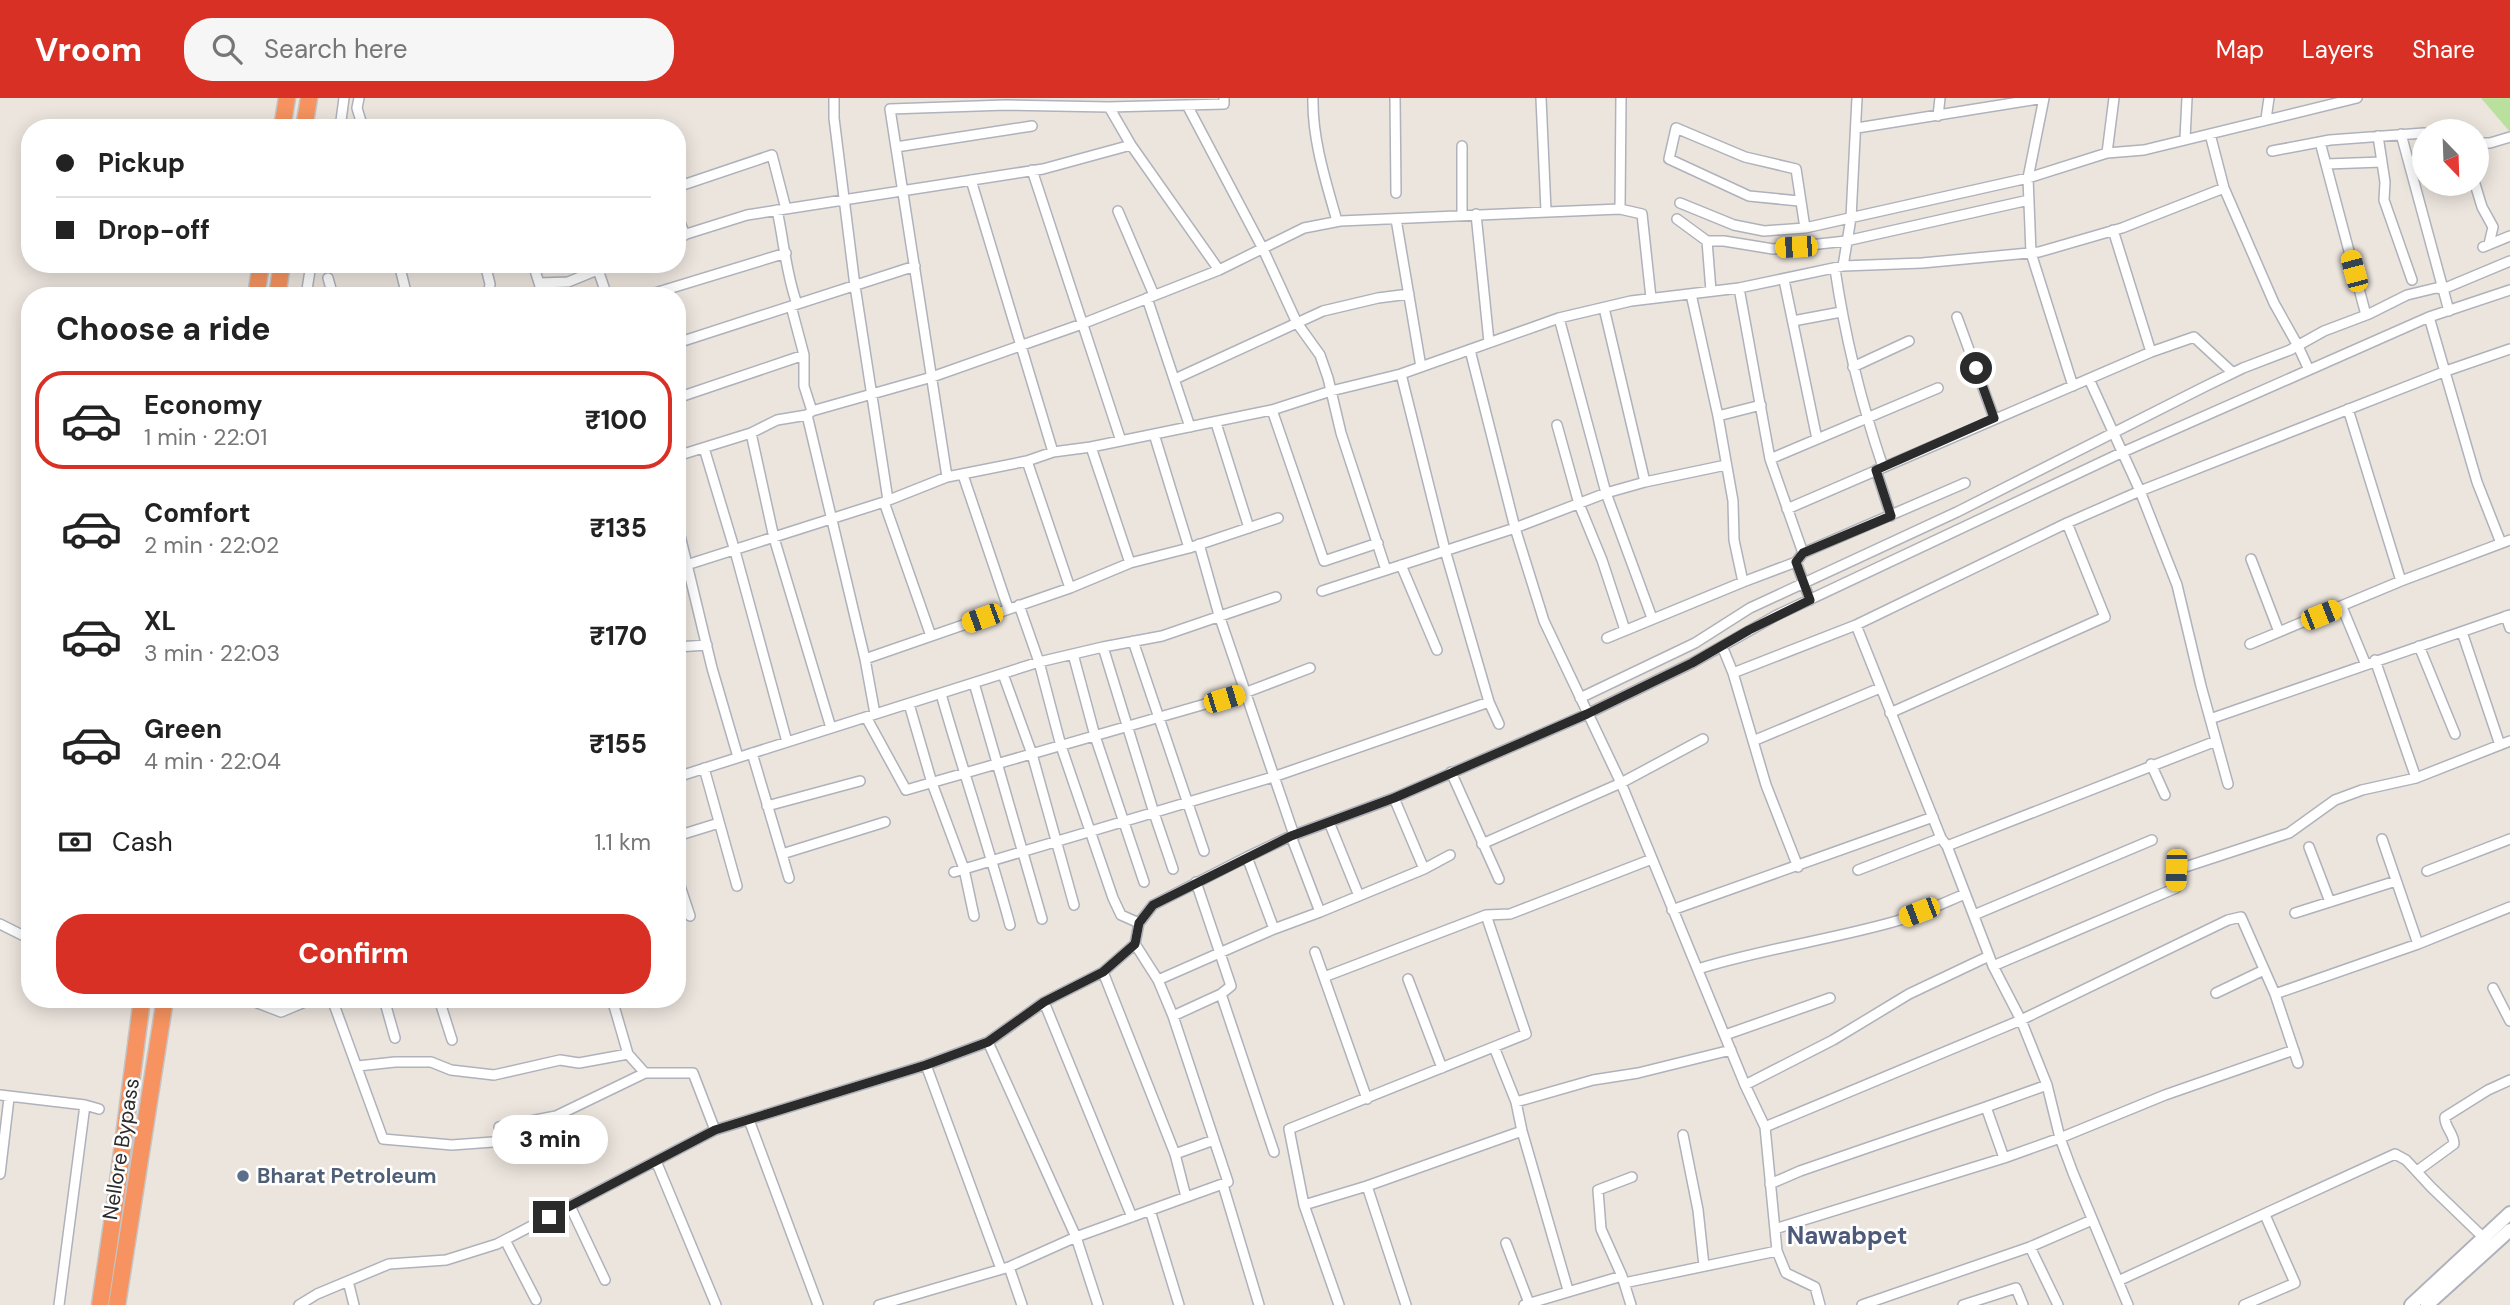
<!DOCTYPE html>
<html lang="en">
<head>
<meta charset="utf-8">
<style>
  body { margin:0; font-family:"DM Sans",sans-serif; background:#f6f6f6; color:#222; height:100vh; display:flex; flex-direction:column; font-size:26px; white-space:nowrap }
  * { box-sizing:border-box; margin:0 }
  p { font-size:23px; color:#767676 }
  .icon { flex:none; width:38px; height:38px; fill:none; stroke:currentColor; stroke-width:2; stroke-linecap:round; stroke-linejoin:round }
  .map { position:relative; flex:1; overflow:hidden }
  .sheet { position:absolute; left:21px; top:189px; width:665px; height:721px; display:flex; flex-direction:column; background:#fff; border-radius:28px; box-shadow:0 4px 18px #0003 }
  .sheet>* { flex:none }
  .banner { position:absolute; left:21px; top:21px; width:665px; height:154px; border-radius:28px; box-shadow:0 4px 18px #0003; display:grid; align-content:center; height:154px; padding:0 35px; background:#fff }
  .needle { width:46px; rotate:157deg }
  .buttons { position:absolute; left:2412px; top:21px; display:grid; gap:14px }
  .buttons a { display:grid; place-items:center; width:77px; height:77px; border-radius:50%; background:#fff; box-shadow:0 4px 18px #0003; font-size:35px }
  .end { position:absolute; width:32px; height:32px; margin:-16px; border:9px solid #2b2b2b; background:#fff; box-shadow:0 0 0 4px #fff }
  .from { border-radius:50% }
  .bubble { position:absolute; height:49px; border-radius:24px; background:#fff; box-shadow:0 4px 18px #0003; font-size:23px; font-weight:800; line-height:49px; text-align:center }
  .car { position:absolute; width:21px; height:42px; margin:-21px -10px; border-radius:9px; box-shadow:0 0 5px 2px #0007; background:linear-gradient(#f5c518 24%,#345 0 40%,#f5c518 0 76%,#345 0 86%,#f5c518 0) }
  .banner b { display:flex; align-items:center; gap:24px; height:66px; font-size:26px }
  .banner b+b { border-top:2px solid #e0e0e0 }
  .banner i { width:18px; height:18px; background:#222 }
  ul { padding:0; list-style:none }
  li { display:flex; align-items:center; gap:21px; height:98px; margin:0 14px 10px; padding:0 21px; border:4px solid transparent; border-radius:28px }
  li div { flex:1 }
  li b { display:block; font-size:26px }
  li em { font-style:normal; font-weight:800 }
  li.active { border-color:#d93025 }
  li>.icon { width:63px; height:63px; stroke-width:1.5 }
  h2 { padding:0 35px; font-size:32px; line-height:84px }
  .pay { display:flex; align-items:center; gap:18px; height:77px; padding:0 35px; font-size:26px }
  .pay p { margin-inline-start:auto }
  .action { display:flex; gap:14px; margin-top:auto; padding:14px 35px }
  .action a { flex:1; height:80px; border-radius:28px; background:#d93025; color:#fff; font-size:28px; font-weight:800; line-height:80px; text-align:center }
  header { display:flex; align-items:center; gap:42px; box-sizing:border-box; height:98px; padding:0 35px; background:#d93025; color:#fff }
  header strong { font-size:33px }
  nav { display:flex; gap:38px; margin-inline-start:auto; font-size:24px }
  .search { width:490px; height:63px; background:#f6f6f6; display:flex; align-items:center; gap:18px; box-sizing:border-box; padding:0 24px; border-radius:28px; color:#767676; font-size:26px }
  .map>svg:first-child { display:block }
</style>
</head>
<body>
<header>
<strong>Vroom</strong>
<div class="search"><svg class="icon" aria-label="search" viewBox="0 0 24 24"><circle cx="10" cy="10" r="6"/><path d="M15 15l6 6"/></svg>Search here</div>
<nav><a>Map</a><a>Layers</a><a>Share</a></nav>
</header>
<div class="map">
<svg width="2510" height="1207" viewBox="0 0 2510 1207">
  <rect width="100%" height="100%" fill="#ece5de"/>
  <path fill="#bae09e" d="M 2481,0 L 2510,0 L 2510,34 Z"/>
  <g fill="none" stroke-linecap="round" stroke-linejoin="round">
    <g stroke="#afb2bb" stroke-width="12">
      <path id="street" d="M 359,0 L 357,10 L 363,30
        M 834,0 L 834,20 L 855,188 L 888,402
        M 1313,0 C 1312,41 1326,84 1337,123
        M 1395,0 L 1396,95
        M 1541,0 L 1546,113
        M 1187,7 L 1263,151 L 1297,225 L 1320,257 L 1328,280 L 1341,335 L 1386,472
        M 1109,9 L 1131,47 L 1219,172
        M 1938,18 L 1940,0
        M 2266,21 L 2269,0
        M 340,30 L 344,0
        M 637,30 L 644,30
        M 1857,30 L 2044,0 L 2028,80 L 2031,155 L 2073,288
        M 2443,33 L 2449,33
        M 2210,36 L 2224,90 L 2274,205 L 2298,248 L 2309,272
        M 2401,36 L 2449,213
        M 2378,38 L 2385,84 L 2384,102 L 2412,182
        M 2185,41 L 2187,0
        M 2320,44 L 2366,217
        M 2476,45 L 2490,45 L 2510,39
        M 1462,48 L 1462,117
        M 896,49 L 1032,28
        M 2272,53 L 2330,42 L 2424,35
        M 2107,55 L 2114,0
        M 2326,66 L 2382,64
        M 1032,72 L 1121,343
        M 971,82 L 1053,354
        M 2475,86 L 2482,109 L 2493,129 L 2489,146
        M 677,89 L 772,57 L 786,111
        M 1799,103 L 1749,98 L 1669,61 L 1676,30 L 1745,59 L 1796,71 L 1805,130
        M 1680,105 L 1734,127 L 1764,133 L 1805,130 L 2028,80 L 2107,55 L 2144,52 L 2357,0
        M 1620,111 L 1621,0
        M 777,112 C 784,144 786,176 797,206
        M 1118,113 L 1154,197
        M 1476,116 L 1489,244
        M 677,117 L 685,137
        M 1396,121 L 1421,269
        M 1677,121 L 1707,143 L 1724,143 L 1773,151 L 1846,143 L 2029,102
        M 2113,132 L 2151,254
        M 677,139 L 747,117 L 1043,71 L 1131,47
        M 1707,143 L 1711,193
        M 2483,149 L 2510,138
        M 399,166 L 407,198
        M 485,166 L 490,186 L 488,198
        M 533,166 L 539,185
        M 596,166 L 607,198
        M 1843,168 L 1851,120 L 1857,0
        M 1835,171 C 1845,239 1861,304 1883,369
        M 328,180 L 333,198
        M 1784,182 L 1817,341
        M 1739,190 L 1770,361 L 1803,455
        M 1691,196 L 1718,318 L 1733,403 L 1734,442 L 1743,484
        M 306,198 L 311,166
        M 543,198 L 539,185 L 568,184 L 612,166
        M 645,198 L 786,155
        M 1147,200 L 1190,329
        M 791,208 L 804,257 L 804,288 L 812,313
        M 1604,210 L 1645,384
        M 1957,219 L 1994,320
        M 2429,219 L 2477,384 L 2501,445
        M 1559,220 L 1606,395 L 1652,520
        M 1793,223 L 1841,214
        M 677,245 L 915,168
        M 1470,252 L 1515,430 L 1544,523 L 1621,685 L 1745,987 L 1765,1029 L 1777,1153 L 1786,1175 L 1815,1189 L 1820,1207
        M 1853,269 L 1909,243
        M 1401,276 L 1445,452 L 1489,604 L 1499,626
        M 1175,281 L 1323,213 L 1378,200 L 1409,196
        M 2089,281 L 2140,393 L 2177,487 L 2201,588 L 2228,686
        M 677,300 L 804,257
        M 2348,311 L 2401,483
        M 1272,312 L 1324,463 L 1378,445
        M 807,317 L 865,561 L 875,616
        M 1718,318 L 1761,307
        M 1216,325 L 1249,430
        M 1557,327 L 1579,406 L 1602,462 L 1625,532
        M 751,335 L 774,440 L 831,630
        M 1154,336 L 1189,450
        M 1091,349 L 1130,465
        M 704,350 L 735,453 L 787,644
        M 677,358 L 751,335 L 777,322 L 807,317 L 812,313 L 932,279 L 1082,226 L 1219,172 L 1304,130 L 1340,123 L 1620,111 L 1642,116 L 1651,200
        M 1770,361 L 1938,290
        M 1027,363 L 1070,490
        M 1876,372 L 1891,418
        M 963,377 L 1008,510
        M 947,379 L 890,11 L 1006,7 L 1109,9 L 1224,6 L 1224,0
        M 884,404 L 931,538
        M 1787,411 L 2151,254 L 2194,239 L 2233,275
        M 677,425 L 712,570 L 738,659
        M 1199,446 L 1219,517 L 1294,737
        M 2251,461 L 2279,534
        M 1796,464 L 1810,502
        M 1401,467 L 1437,552
        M 677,470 L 884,404 L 947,379 L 1027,363 L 1053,354 L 1091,349 L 1272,312 L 1331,293 L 1401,276 L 1559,220 L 1631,203 L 1739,190 L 1843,168 L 1922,165 L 2039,154 L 2122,130 L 2224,90
        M 1322,493 L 1515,430 L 1606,395 L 1645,384 L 1726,367
        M 1019,507 L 1039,564 L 1061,648 L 1113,800 L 1121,817 L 1139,825
        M 2342,509 L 2366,567
        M 2506,518 L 2510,530
        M 1856,527 L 1941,740 L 1947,748 L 2216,643
        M 2462,534 L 2500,647
        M 1607,540 L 1743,484 L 1796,464 L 1803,455 L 1965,385
        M 1133,543 L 1204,753
        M 2250,546 L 2401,483 L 2510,442
        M 1722,548 L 1733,575 L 1766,687 L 1798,769
        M 2419,548 L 2455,636
        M 677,549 L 707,547
        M 1103,549 L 1154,715 L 1173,771
        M 1073,556 L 1095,638 L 1144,784
        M 865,561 L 1070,490 L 1130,465 L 1189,450 L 1278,420
        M 2375,562 L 2416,680
        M 1733,575 L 1856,527 L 2067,425 L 2140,393 L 2446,273 L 2510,251
        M 1003,576 L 1032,656 L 1074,807
        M 974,585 L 1042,821
        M 941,596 C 963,673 989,749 1010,827
        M 1580,600 L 1695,545 L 1750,510 L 1957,414 L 2204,289 L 2243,270 L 2290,252 L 2324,233 L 2369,216 L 2407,197 L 2436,190 L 2443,191 L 2510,163
        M 909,606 L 932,685 L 964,771 L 974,818
        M 1890,615 L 2105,519 L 2067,425
        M 866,619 L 906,692 L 1247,594 L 1310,570
        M 2210,621 L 2510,517
        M 1753,643 L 1880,590
        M 752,655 L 789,780
        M 2151,666 L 2165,697
        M 704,670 L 737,788
        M 1451,674 L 1499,781
        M 677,679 L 1039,564 L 1103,549 L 1162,538 L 1276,499
        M 1394,700 L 1424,771
        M 767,708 L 860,683
        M 1329,724 L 1359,798
        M 677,738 L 719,725
        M 1291,738 L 1320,814
        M 2382,741 L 2418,846
        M 1482,746 L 1621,685 L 1703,641
        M 1947,748 L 1993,868 L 2021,922 L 2047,987 L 2060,1040 L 2073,1075 L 2128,1207
        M 2309,749 L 2330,804
        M 782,756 L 885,724
        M 1247,759 L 1274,831
        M 1858,772 L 1941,740
        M 2427,773 L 2510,741
        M 954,774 L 1276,678 L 1489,604
        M 677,779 L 690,818
        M 1672,812 L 1933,719
        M 2295,815 L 2396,783
        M 1974,817 L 2152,742
        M 0,826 L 30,841
        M 1315,854 L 1367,1001
        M 1993,868 L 2176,790 L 2176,772 L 2289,735 L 2335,702 L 2362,692 L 2416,680 L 2510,643
        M 1698,871 C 1762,851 1829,842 1893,824 C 1918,817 1941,806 1965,796
        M 1103,874 L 1175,1056 L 1186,1099
        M 1324,879 L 1486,817 L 1510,816 L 1652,761
        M 1408,881 L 1442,970
        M 1158,882 L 1274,831 L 1320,814 L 1424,771 L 1450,757
        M 2493,890 L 2510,923
        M 2216,895 L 2264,872
        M 1221,896 L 1274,1054
        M 2275,896 L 2418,846 L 2510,809
        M 247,901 L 281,914 L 312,901
        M 332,901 L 383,1041 L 452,1047 L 493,1044
        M 384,901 L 395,940
        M 439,901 L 452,942
        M 612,901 L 628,956 L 645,975
        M 1044,904 L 1132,1119
        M 1173,918 L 1221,896 L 1231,888 L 1196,784
        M 1725,937 L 1830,900
        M 988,944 L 1076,1139 L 1098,1207
        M 1494,949 L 1516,1004 L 1522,1033 L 1568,1192
        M 926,967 L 1001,1171
        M 358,968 L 395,964 L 431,964 L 451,972 L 494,977 L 560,962 L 579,965 L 628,956
        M 1745,987 L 1833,942 L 1909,896 L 1989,858
        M 0,997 L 85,1007 L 99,1011
        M 1516,1004 L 1593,982 L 1638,975 L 1731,952
        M 1986,1009 L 2047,987
        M 749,1022 L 818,1207
        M 499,1029 L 556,1018 L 645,975 L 693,975 L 715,1032
        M 1765,1029 L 2021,922 L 2228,822 L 2241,819 L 2275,896 L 2298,965
        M 1683,1037 L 1698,1112 L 1704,1168
        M 1175,1056 L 1214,1042
        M 656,1063 L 716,1207
        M 2417,1073 L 2454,1046 C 2454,1035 2444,1029 2445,1019 L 2488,992 L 2510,982
        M 0,1076 L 9,1000
        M 1770,1086 L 1800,1073 L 1986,1009 L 2004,1060
        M 1223,1087 L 1259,1207
        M 1367,1088 L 1406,1207
        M 1304,1107 L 1367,1088 L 1522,1033
        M 570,1108 L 605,1182
        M 1150,1112 L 1179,1207
        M 1775,1131 L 2004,1060 L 2060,1040 L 2165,997 L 2294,952
        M 505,1142 L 536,1202
        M 1506,1145 L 1529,1205
        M 2030,1149 L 2092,1122
        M 1009,1169 L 1022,1207
        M 348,1183 L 354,1207
        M 2118,1183 L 2395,1056 L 2406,1062 L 2431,1089 L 2487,1143
        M 1624,1185 L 1777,1153
        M 59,1207 L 85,1007
        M 299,1207 L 317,1196 L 389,1166 L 446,1162 L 497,1146 L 715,1032 L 926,967 L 988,944 L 1044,904 L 1103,874 L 1135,846 L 1139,825 L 1153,807 L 1247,759 L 1291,738 L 1394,700 L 1587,616 L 1692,565 L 1777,517 L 2123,354 L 2429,219 L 2510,192
        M 879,1207 L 1009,1169 L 1076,1139 L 1228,1084 L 1173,918 L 1158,882 L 1135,846
        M 1339,1207 L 1304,1107 L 1289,1031 L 1526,936 L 1486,817
        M 1524,1207 L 1622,1178
        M 1631,1207 L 1622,1178 L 1601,1131 L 1598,1092 L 1632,1079
        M 1862,1207 L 2030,1149 L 2058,1207
        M 1963,1207 L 2016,1190 L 2023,1207
        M 2244,1207 L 2295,1185 L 2265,1117"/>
    </g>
    <g stroke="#afb2bb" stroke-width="16">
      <path id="secondary" d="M 2411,1207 L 2510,1115
        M 2427,1207 L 2510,1132"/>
    </g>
    <g stroke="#c4c4c4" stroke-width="19">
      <path id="highway" d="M 282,30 L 287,0
        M 304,30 L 309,0
        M 256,198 L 261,166
        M 277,198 L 282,166
        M 100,1207 L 117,1092 L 142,901
        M 117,1207 L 165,901"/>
    </g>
    <use href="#street" stroke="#fff" stroke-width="9"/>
    <use href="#secondary" stroke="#fff" stroke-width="12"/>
    <use href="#highway" stroke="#f69360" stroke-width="16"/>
  </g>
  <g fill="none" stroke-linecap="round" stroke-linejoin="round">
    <path stroke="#2b2b2b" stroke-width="9" d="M 549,1119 L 715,1032 L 926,967 L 988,944 L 1044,904 L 1103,874 L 1135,846 L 1139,825 L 1153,807 L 1291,738 L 1394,700 L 1587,616 L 1692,565 L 1749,532 L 1810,502 L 1796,464 L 1803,455 L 1891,418 L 1876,372 L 1994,320 L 1976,270"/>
  </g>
  <circle fill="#5c6f8a" stroke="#fff" stroke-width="2.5" cx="243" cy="1078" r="7"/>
  <g text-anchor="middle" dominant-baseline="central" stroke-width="5" stroke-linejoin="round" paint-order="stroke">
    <g font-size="21" fill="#2b2b2b" stroke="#fff">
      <text transform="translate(121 1051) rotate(-81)">Nellore Bypass</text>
    </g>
    <g font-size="21" font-weight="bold" fill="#4e5e75" stroke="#fff" text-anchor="start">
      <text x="257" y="1078">Bharat Petroleum</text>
    </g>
    <g font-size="24" font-weight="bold" fill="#4e5a7a" stroke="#fff">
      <text x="1847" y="1137">Nawabpet</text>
    </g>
  </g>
</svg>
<div class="buttons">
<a><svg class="needle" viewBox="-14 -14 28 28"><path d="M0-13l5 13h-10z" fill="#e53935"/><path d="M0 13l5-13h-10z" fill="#767676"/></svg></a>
</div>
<i class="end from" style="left:1976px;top:270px"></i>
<i class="end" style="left:549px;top:1119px"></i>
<div class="bubble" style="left:492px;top:1017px;width:116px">3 min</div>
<i class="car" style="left:1796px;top:149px;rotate:267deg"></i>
<i class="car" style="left:2354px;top:173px;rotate:345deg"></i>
<i class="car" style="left:2321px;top:517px;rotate:68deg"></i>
<i class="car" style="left:982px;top:520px;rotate:250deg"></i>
<i class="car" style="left:1224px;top:601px;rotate:73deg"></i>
<i class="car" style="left:2176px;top:772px;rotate:182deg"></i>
<i class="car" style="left:1919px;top:814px;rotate:249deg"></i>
<div class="banner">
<b><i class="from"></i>Pickup</b>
<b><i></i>Drop-off</b>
</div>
<section class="sheet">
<h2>Choose a ride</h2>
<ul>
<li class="active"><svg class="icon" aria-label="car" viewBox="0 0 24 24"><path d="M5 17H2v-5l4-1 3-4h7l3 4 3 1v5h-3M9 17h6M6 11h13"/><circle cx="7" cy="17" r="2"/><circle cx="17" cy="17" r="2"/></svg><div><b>Economy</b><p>1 min · 22:01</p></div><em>₹100</em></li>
<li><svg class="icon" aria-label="car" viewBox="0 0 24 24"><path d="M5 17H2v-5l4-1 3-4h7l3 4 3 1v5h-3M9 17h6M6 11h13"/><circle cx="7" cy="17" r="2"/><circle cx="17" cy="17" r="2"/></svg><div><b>Comfort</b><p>2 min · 22:02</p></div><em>₹135</em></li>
<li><svg class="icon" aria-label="car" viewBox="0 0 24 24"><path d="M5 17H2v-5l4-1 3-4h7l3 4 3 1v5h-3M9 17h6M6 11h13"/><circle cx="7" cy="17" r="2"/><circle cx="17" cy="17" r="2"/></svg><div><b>XL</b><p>3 min · 22:03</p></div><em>₹170</em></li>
<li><svg class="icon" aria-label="car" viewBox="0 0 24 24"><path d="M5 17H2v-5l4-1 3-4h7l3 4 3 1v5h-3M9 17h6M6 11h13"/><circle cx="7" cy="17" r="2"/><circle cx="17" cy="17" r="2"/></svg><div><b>Green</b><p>4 min · 22:04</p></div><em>₹155</em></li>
</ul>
<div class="pay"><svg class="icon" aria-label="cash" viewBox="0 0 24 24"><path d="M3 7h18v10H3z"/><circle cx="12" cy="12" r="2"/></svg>Cash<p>1.1 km</p></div>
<div class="action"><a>Confirm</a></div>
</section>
</div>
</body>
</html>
